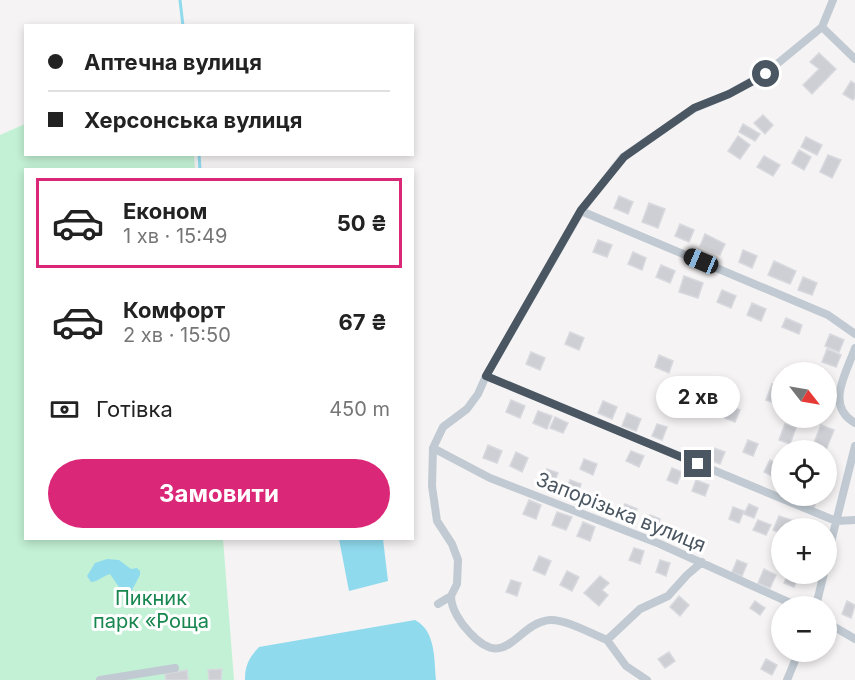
<!DOCTYPE html>
<html lang="uk">
<head>
<meta charset="utf-8">
<style>
  body { margin:0; font-family:Inter,sans-serif; background:#f6f6f6; color:#222; height:100vh; display:flex; flex-direction:column; font-size:22px; white-space:nowrap }
  * { box-sizing:border-box; margin:0 }
  p { font-size:20px; color:#767676 }
  .icon { flex:none; width:33px; height:33px; fill:none; stroke:currentColor; stroke-width:2; stroke-linecap:round; stroke-linejoin:round }
  .map { position:relative; flex:1; overflow:hidden }
  .drawer { position:absolute; left:24px; top:168px; width:390px; height:372px; display:flex; flex-direction:column; background:#fff; border-radius:0px; box-shadow:0 3px 9px #0003 }
  .drawer>* { flex:none }
  .guide { position:absolute; left:24px; top:24px; width:390px; height:132px; border-radius:0px; box-shadow:0 3px 9px #0003; display:grid; align-content:center; height:132px; padding:0 24px; background:#fff }
  .needle { width:39px; rotate:121deg }
  .tools { position:absolute; left:771px; top:362px; display:grid; gap:12px }
  .tools a { display:grid; place-items:center; width:66px; height:66px; border-radius:50%; background:#fff; box-shadow:0 3px 9px #0003; font-size:30px }
  .end { position:absolute; width:27px; height:27px; margin:-14px; border:8px solid #4a5661; background:#fff; box-shadow:0 0 0 3px #fff }
  .from { border-radius:50% }
  .bubble { position:absolute; height:42px; border-radius:21px; background:#fff; box-shadow:0 3px 9px #0003; font-size:20px; font-weight:700; line-height:42px; text-align:center }
  .car { position:absolute; width:18px; height:36px; margin:-18px -9px; border-radius:8px; box-shadow:0 0 4px 2px #0007; background:linear-gradient(#222 24%,#8ab4d8 0 40%,#222 0 76%,#8ab4d8 0 86%,#222 0) }
  .guide b { display:flex; align-items:center; gap:21px; height:57px; font-size:22px }
  .guide b+b { border-top:2px solid #e0e0e0 }
  .guide i { width:15px; height:15px; background:#222 }
  ul { padding:10px 0 0; list-style:none }
  li { display:flex; align-items:center; gap:18px; height:90px; margin:0 12px 9px; padding:0 12px; border:3px solid transparent; border-radius:0px }
  li div { flex:1 }
  li b { display:block; font-size:22px }
  li em { font-style:normal; font-weight:700 }
  li.on { border-color:#db2777 }
  li>.icon { width:54px; height:54px; stroke-width:1.5 }
  .pay { display:flex; align-items:center; gap:15px; height:66px; padding:0 24px; font-size:22px }
  .pay p { margin-inline-start:auto }
  .cta { display:flex; gap:12px; margin-top:auto; padding:12px 24px }
  .cta a { flex:1; height:69px; border-radius:36px; background:#db2777; color:#fff; font-size:24px; font-weight:700; line-height:69px; text-align:center }
  .map>svg:first-child { display:block }
</style>
</head>
<body>
<div class="map">
<svg width="855" height="680" viewBox="0 0 855 680">
  <rect width="100%" height="100%" fill="#f5f3f3"/>
  <path fill="#c3f1d5" d="M 25,124 L 26,154 L 194,155 L 195,169 L 26,170 L 26,538 L 223,539 L 234,680 L 0,680 L 0,135 Z"/>
  <path fill="#90daee" d="M 339,539 L 383,539 L 388,581 L 349,591 Z
    M 107,559 L 119,560 L 131,569 L 137,568 L 140,571 L 140,575 L 131,592 L 123,593 L 110,574 C 103,576 97,582 91,582 L 87,576 L 95,563 Z
    M 415,620 C 436,631 434,659 436,680 L 245,680 C 245,665 249,658 259,647 Z"/>
  <g fill="none" stroke-linecap="round" stroke-linejoin="round">
    <path stroke="#90daee" stroke-width="3" d="M 180,0 L 183,26
      M 199,154 L 200,170"/>
  </g>
  <path fill="#cdcfd5" stroke="#d7d9de" stroke-width="1.5" d="M 819,53 L 836,69 L 812,94 L 803,85 L 819,69 L 810,62 Z
    M 851,81 L 855,84 L 855,97 L 853,100 L 843,94 Z
    M 763,115 L 773,125 L 765,134 L 754,123 Z
    M 743,124 L 760,134 L 755,141 L 739,132 Z
    M 738,136 L 750,145 L 740,159 L 728,151 Z
    M 806,137 L 822,145 L 817,155 L 801,147 Z
    M 799,150 L 811,157 L 804,170 L 792,163 Z
    M 828,155 L 841,160 L 832,178 L 820,172 Z
    M 764,156 L 780,165 L 773,176 L 757,167 Z
    M 619,196 L 633,202 L 628,214 L 614,208 Z
    M 649,203 L 665,209 L 658,228 L 642,222 Z
    M 680,224 L 694,230 L 689,242 L 675,236 Z
    M 705,234 L 725,244 L 720,255 L 700,246 Z
    M 598,240 L 612,245 L 607,257 L 593,252 Z
    M 743,250 L 757,256 L 752,268 L 739,262 Z
    M 633,252 L 646,258 L 642,270 L 628,264 Z
    M 774,261 L 796,271 L 790,284 L 768,275 Z
    M 661,265 L 675,271 L 670,283 L 656,277 Z
    M 684,276 L 703,283 L 698,298 L 679,292 Z
    M 803,277 L 817,283 L 812,295 L 798,290 Z
    M 722,290 L 736,296 L 731,308 L 717,302 Z
    M 752,303 L 766,309 L 761,321 L 747,315 Z
    M 786,318 L 802,325 L 799,334 L 782,327 Z
    M 570,332 L 584,338 L 579,350 L 565,344 Z
    M 830,334 L 844,340 L 839,352 L 825,346 Z
    M 827,349 L 841,355 L 836,367 L 822,362 Z
    M 531,352 L 545,358 L 540,370 L 526,364 Z
    M 659,355 L 673,361 L 669,373 L 655,367 Z
    M 674,379 L 688,385 L 683,397 L 669,391 Z
    M 772,384 L 782,387 L 777,404 L 766,400 Z
    M 704,391 L 714,395 L 710,407 L 700,403 Z
    M 511,400 L 525,406 L 520,418 L 506,412 Z
    M 603,401 L 617,407 L 612,419 L 598,413 Z
    M 730,406 L 740,410 L 735,422 L 725,418 Z
    M 538,411 L 552,416 L 547,429 L 533,423 Z
    M 627,413 L 641,419 L 636,431 L 622,426 Z
    M 555,417 L 568,423 L 563,433 L 550,428 Z
    M 657,424 L 667,427 L 662,440 L 652,436 Z
    M 785,424 L 796,428 L 790,444 L 779,440 Z
    M 821,425 L 834,430 L 826,450 L 812,448 Z
    M 748,440 L 758,444 L 753,456 L 743,452 Z
    M 488,445 L 502,451 L 497,463 L 483,458 Z
    M 714,448 L 725,452 L 720,464 L 710,460 Z
    M 631,451 L 644,456 L 639,467 L 626,461 Z
    M 516,452 L 528,458 L 522,472 L 510,466 Z
    M 584,459 L 597,464 L 593,475 L 580,469 Z
    M 770,460 L 780,465 L 774,477 L 764,472 Z
    M 672,468 L 682,472 L 677,484 L 667,480 Z
    M 547,469 L 558,473 L 553,485 L 543,482 Z
    M 570,480 L 581,484 L 577,496 L 566,491 Z
    M 696,480 L 709,485 L 705,496 L 692,491 Z
    M 800,495 L 819,495 L 814,507 L 798,501 Z
    M 529,500 L 541,505 L 536,519 L 523,514 Z
    M 625,504 L 637,509 L 633,519 L 620,515 Z
    M 749,504 L 758,508 L 754,518 L 744,514 Z
    M 733,507 L 744,511 L 739,523 L 729,519 Z
    M 557,512 L 572,517 L 566,530 L 552,525 Z
    M 650,515 L 660,519 L 656,531 L 645,527 Z
    M 779,516 L 794,521 L 791,528 L 782,528 L 782,534 L 773,530 Z
    M 758,520 L 771,525 L 766,535 L 753,530 Z
    M 583,522 L 595,527 L 590,541 L 577,536 Z
    M 634,548 L 644,551 L 640,564 L 629,560 Z
    M 539,556 L 551,561 L 545,575 L 533,570 Z
    M 660,560 L 670,563 L 666,576 L 656,572 Z
    M 737,560 L 747,564 L 742,576 L 732,572 Z
    M 764,569 L 776,575 L 770,588 L 758,583 Z
    M 567,571 L 579,577 L 572,591 L 560,585 Z
    M 788,573 L 799,575 L 794,587 L 784,583 Z
    M 600,576 L 609,583 L 602,590 L 608,595 L 599,606 L 584,593 Z
    M 511,580 L 521,583 L 517,596 L 506,592 Z
    M 679,596 L 689,605 L 680,616 L 670,607 Z
    M 755,601 L 765,608 L 760,615 L 750,608 Z
    M 847,601 L 855,605 L 851,618 L 842,614 Z
    M 669,652 L 675,661 L 665,668 L 658,659 Z
    M 766,659 L 777,665 L 772,675 L 761,669 Z
    M 222,669 L 221,680 L 209,680 L 208,670 Z
    M 187,670 L 188,680 L 166,680 L 165,674 Z"/>
  <g fill="none" stroke-linecap="round" stroke-linejoin="round">
    <path stroke="#c1cad2" stroke-width="8" d="M 833,0 L 822,27 L 855,59
      M 822,27 L 766,73 L 729,94 L 695,108 L 623,157 L 581,211 L 828,315 L 855,334
      M 855,348 C 846,374 825,406 855,423
      M 486,376 L 836,521 L 855,520
      M 433,448 L 490,478 L 660,544 L 797,606
      M 826,562 L 855,446
      M 451,596 C 451,609 461,624 470,633 C 507,673 516,623 550,620 C 565,619 592,634 607,640
      M 438,604 L 451,596 L 457,584 L 458,560 L 452,544 L 437,521 L 432,486 L 433,448 L 443,427 L 467,409 L 478,394 L 486,376 L 581,211
      M 816,606 L 824,573
      M 826,622 L 855,639
      M 100,680 L 175,668
      M 647,680 L 626,666 L 607,640 L 640,609 L 668,596 L 687,575 L 702,562
      M 787,680 L 799,651"/>
  </g>
  <g fill="none" stroke-linecap="round" stroke-linejoin="round">
    <path stroke="#4a5661" stroke-width="8" d="M 698,464 L 486,376 L 581,210 L 624,157 L 694,108 L 729,94 L 766,74"/>
  </g>
  <g text-anchor="middle" dominant-baseline="central" stroke-width="6" stroke-linejoin="round" paint-order="stroke">
    <g font-size="20" fill="#4a5661" stroke="#fff">
      <text transform="translate(621 512) rotate(22)">Запорізька вулиця</text>
    </g>
    <g font-size="20" fill="#17864f" stroke="#fff">
      <text x="151" y="598">Пикник<tspan x="151" dy="23">парк «Роща</tspan></text>
    </g>
  </g>
</svg>
<div class="tools">
<a><svg class="needle" viewBox="-14 -14 28 28"><path d="M0-13l5 13h-10z" fill="#e53935"/><path d="M0 13l5-13h-10z" fill="#767676"/></svg></a>
<a><svg class="icon" aria-label="locate" viewBox="0 0 24 24"><circle cx="12" cy="12" r="6"/><path d="M12 2v4M12 18v4M2 12h4M18 12h4"/></svg></a>
<a>+</a>
<a>−</a>
</div>
<i class="end from" style="left:766px;top:74px"></i>
<i class="end" style="left:698px;top:464px"></i>
<div class="bubble" style="left:656px;top:376px;width:84px">2 хв</div>
<i class="car" style="left:701px;top:261px;rotate:293deg"></i>
<div class="guide">
<b><i class="from"></i>Аптечна вулиця</b>
<b><i></i>Херсонська вулиця</b>
</div>
<section class="drawer">
<ul>
<li class="on"><svg class="icon" aria-label="car" viewBox="0 0 24 24"><path d="M5 17H2v-5l4-1 3-4h7l3 4 3 1v5h-3M9 17h6M6 11h13"/><circle cx="7" cy="17" r="2"/><circle cx="17" cy="17" r="2"/></svg><div><b>Економ</b><p>1 хв · 15:49</p></div><em>50 ₴</em></li>
<li><svg class="icon" aria-label="car" viewBox="0 0 24 24"><path d="M5 17H2v-5l4-1 3-4h7l3 4 3 1v5h-3M9 17h6M6 11h13"/><circle cx="7" cy="17" r="2"/><circle cx="17" cy="17" r="2"/></svg><div><b>Комфорт</b><p>2 хв · 15:50</p></div><em>67 ₴</em></li>
</ul>
<div class="pay"><svg class="icon" aria-label="cash" viewBox="0 0 24 24"><path d="M3 7h18v10H3z"/><circle cx="12" cy="12" r="2"/></svg>Готівка<p>450 m</p></div>
<div class="cta"><a>Замовити</a></div>
</section>
</div>
</body>
</html>
